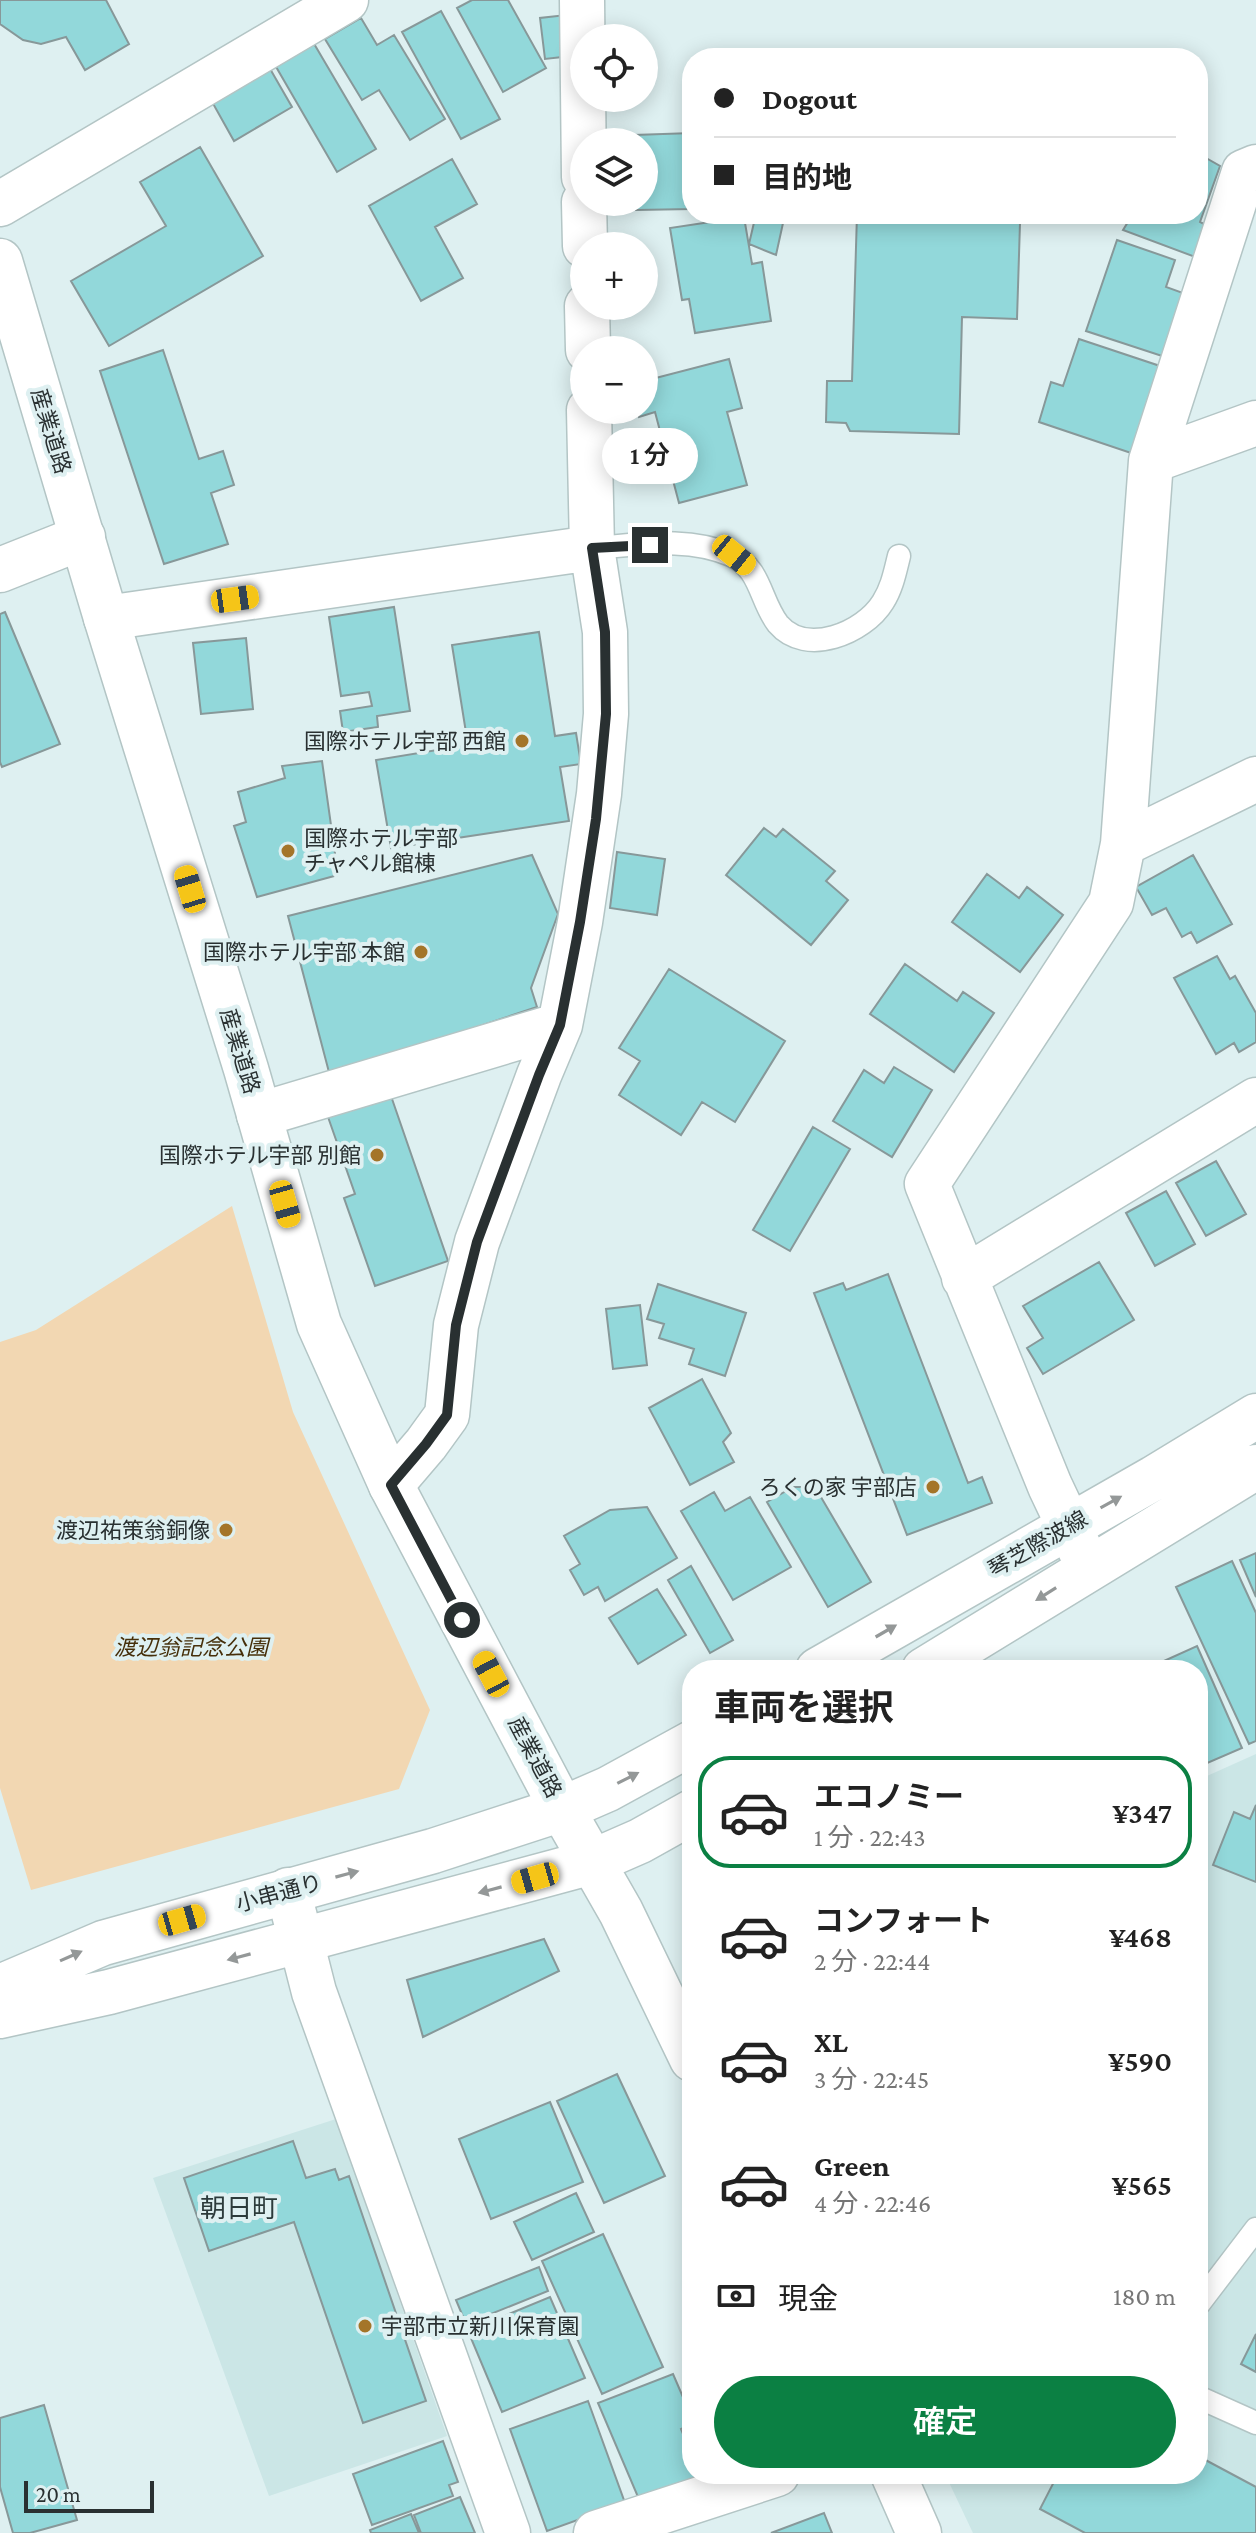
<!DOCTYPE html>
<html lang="ja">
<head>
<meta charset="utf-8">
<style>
  body { margin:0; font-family:"Crimson Pro","Noto Sans JP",serif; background:#f6f6f6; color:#222; height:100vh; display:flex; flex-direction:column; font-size:30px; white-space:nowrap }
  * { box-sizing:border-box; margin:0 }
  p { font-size:26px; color:#767676 }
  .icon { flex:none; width:44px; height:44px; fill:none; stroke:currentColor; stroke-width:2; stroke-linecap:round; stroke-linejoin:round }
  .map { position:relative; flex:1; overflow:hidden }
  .details { position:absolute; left:682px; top:1660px; width:526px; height:824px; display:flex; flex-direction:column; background:#fff; border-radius:32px; box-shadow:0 4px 20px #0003 }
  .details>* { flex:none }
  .hud { position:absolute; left:682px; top:48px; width:526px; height:176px; border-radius:32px; box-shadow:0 4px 20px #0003; display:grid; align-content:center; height:176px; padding:0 32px; background:#fff }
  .buttons { position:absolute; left:570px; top:24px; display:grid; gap:16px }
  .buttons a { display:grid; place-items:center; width:88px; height:88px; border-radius:50%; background:#fff; box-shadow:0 4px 20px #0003; font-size:40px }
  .scale { position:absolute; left:24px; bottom:20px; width:130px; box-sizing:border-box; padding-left:8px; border:4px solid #293031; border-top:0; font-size:22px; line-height:28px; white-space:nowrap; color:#293031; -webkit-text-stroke:6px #def0f1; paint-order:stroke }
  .end { position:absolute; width:36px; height:36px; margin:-18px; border:10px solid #293031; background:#fff; box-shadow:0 0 0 4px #fff }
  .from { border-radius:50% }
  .bubble { position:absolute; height:56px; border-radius:28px; background:#fff; box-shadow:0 4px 20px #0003; font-size:26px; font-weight:600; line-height:56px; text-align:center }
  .car { position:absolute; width:24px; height:48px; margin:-24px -12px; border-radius:10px; box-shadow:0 0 6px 2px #0007; background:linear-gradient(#f5c518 24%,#345 0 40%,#f5c518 0 76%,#345 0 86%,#f5c518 0) }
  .hud b { display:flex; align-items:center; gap:28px; height:76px; font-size:30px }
  .hud b+b { border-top:2px solid #e0e0e0 }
  .hud i { width:20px; height:20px; background:#222 }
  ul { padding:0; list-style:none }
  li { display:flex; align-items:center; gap:24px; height:112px; margin:0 16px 12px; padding:0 16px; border:4px solid transparent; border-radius:32px }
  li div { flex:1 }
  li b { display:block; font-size:30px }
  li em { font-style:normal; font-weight:600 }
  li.selected { border-color:#0b8043 }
  li>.icon { width:72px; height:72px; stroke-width:1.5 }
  h2 { padding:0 32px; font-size:36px; line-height:96px }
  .pay { display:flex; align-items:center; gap:20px; height:88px; padding:0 32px; font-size:30px }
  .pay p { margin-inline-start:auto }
  .button { display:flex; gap:16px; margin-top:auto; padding:16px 32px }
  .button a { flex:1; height:92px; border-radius:48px; background:#0b8043; color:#fff; font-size:32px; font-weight:600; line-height:92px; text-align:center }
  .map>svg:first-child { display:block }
</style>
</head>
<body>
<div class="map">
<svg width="1256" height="2533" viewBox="0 0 1256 2533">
  <rect width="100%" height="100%" fill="#def0f1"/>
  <path fill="#cbe6e6" d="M 1256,1754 L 1256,2533 L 973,2533 L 945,2474 L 1198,2474 L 1198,1780 Z
    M 336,2119 L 447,2436 L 269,2496 L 153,2178 Z"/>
  <path fill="#f2d7b2" d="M 232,1206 L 293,1412 L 430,1710 L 399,1789 L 31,1890 L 0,1788 L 0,1342 L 36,1330 Z"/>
  <path fill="#92d8da" stroke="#879899" stroke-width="2" d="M 0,0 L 106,0 L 129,44 L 85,70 L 66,37 L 41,44 L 23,40 L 0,24 Z
    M 472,0 L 508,0 L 546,68 L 503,92 L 457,8 Z
    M 441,11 L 500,119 L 461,139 L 402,32 Z
    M 566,15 L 571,56 L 545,59 L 540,18 Z
    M 361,18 L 377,45 L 394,35 L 445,119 L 410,140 L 379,90 L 362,100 L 325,39 Z
    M 313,42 L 376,149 L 337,172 L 275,65 Z
    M 269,67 L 292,107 L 234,141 L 211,100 Z
    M 692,133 L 692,209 L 636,210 L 636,202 L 644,202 L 644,142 L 634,142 L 634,135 Z
    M 1198,146 L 1202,149 L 1199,154 L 1220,166 L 1200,222 L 1210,227 L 1198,258 L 1123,230 L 1133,214 L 1198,214 Z
    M 200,147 L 263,256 L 109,346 L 71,281 L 166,226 L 140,182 Z
    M 452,159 L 477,204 L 435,227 L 463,278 L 421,301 L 369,206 Z
    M 756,214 L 785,214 L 776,255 L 749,244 Z
    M 857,214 L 960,214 L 960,221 L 1020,223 L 1017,319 L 962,317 L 959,434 L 850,431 L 846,423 L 826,422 L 827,381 L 852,381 Z
    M 744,217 L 752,264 L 762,262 L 771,321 L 695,333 L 689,299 L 682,300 L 670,228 Z
    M 1117,240 L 1175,260 L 1166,287 L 1183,293 L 1162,356 L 1086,331 Z
    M 1079,339 L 1160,366 L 1131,453 L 1039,422 L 1051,382 L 1063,386 Z
    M 163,350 L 199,459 L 223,451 L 234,485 L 211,493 L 228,544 L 164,564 L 100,371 Z
    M 729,359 L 742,408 L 727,412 L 747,485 L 679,503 L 655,412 L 639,417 L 637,410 L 644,410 L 644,381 Z
    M 394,607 L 410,711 L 377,716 L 378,727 L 343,732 L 340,711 L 372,706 L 369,692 L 341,696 L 329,617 Z
    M 5,612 L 60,744 L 2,767 L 0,762 L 0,614 Z
    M 539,632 L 555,736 L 576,733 L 581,764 L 560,767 L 569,821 L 391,848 L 376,760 L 468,745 L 452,645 Z
    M 246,638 L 253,709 L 201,714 L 193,643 Z
    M 322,761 L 338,875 L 257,897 L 234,826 L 246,822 L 238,792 L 285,778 L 282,766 Z
    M 764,828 L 776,837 L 783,829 L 835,871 L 826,881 L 848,900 L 811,945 L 726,875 Z
    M 617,852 L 665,859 L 657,915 L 610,908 Z
    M 532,855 L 558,914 L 531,988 L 537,1007 L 330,1076 L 288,916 Z
    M 1193,855 L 1232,924 L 1197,943 L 1191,932 L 1182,937 L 1166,908 L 1152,915 L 1136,887 Z
    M 987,874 L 1019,898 L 1027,887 L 1063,915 L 1020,972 L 952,922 Z
    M 1217,956 L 1230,979 L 1235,976 L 1256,1013 L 1256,1042 L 1239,1052 L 1234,1043 L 1216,1054 L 1174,978 Z
    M 905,964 L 957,1001 L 963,992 L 994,1013 L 954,1072 L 870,1014 Z
    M 669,969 L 785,1041 L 735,1122 L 702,1102 L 681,1135 L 619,1095 L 640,1061 L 619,1048 Z
    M 894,1067 L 932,1090 L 892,1157 L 833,1121 L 864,1070 L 884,1083 Z
    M 391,1096 L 448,1261 L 375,1286 L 344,1198 L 355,1194 L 328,1117 Z
    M 813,1127 L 850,1149 L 790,1251 L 753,1230 Z
    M 1216,1161 L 1246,1214 L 1206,1236 L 1176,1183 Z
    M 1166,1191 L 1195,1244 L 1155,1266 L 1126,1213 Z
    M 1099,1262 L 1134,1320 L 1043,1374 L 1027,1348 L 1043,1338 L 1023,1306 Z
    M 888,1274 L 968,1483 L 982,1477 L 992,1503 L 907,1535 L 814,1293 L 843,1283 L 846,1290 Z
    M 658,1284 L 746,1313 L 725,1376 L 689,1364 L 694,1349 L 659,1338 L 664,1324 L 647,1319 Z
    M 640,1305 L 647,1365 L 613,1369 L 606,1309 Z
    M 702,1379 L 731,1433 L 723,1442 L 734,1462 L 690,1485 L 649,1408 Z
    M 793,1487 L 815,1487 L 871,1582 L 828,1607 L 767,1502 Z
    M 714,1492 L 725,1511 L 750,1497 L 791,1567 L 733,1600 L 681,1511 Z
    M 647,1507 L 677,1558 L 605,1601 L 598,1587 L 584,1595 L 570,1570 L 580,1564 L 564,1536 L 610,1510 Z
    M 1256,1553 L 1256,1597 L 1240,1560 Z
    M 1232,1561 L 1256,1613 L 1256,1741 L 1249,1744 L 1176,1587 Z
    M 691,1566 L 733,1640 L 710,1653 L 668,1580 Z
    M 657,1589 L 686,1635 L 638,1664 L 609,1618 Z
    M 1197,1646 L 1242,1748 L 1198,1767 L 1198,1670 L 1144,1670 Z
    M 1256,1805 L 1256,1882 L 1213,1865 L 1234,1812 L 1250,1819 Z
    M 544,1939 L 559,1971 L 423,2037 L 407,1980 Z
    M 617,2074 L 665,2176 L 604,2203 L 557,2101 Z
    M 550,2102 L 583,2182 L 491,2219 L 459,2139 Z
    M 293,2141 L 306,2178 L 335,2169 L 339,2180 L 349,2176 L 426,2401 L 363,2423 L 294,2222 L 209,2251 L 184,2178 Z
    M 576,2193 L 594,2232 L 532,2260 L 514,2222 Z
    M 603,2234 L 663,2367 L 602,2394 L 542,2261 Z
    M 539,2267 L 548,2291 L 466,2324 L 456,2300 Z
    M 550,2297 L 585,2378 L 502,2412 L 468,2331 Z
    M 1256,2334 L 1256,2372 L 1241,2364 Z
    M 673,2374 L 692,2418 L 692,2424 L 681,2429 L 692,2456 L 692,2474 L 700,2474 L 702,2479 L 641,2504 L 598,2403 Z
    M 588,2401 L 625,2503 L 547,2531 L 510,2429 Z
    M 44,2405 L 77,2520 L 30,2533 L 13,2533 L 0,2487 L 0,2418 Z
    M 443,2441 L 458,2482 L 449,2485 L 453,2496 L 372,2525 L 353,2474 Z
    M 1198,2456 L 1256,2487 L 1256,2533 L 1085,2533 L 1040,2509 L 1058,2474 L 1198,2474 Z
    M 460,2497 L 475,2533 L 421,2533 L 414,2515 Z
    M 824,2513 L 832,2533 L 771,2533 Z
    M 411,2514 L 419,2533 L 371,2533 L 370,2530 Z"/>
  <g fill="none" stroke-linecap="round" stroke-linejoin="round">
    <g stroke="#b3c5c5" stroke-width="25">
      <path id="service" d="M 592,548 C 638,545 688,536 731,555 C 761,568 760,601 778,624 C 806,657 864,633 883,602 C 892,588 895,572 899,556
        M 1198,2305 L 1256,2229
        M 1198,2397 L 1256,2423"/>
    </g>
    <g stroke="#b3c5c5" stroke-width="47">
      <path id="minor" d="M 582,0 L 584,177
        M 584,202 L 585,246
        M 0,204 L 346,0
        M 587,306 L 588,350
        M 1151,461 L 1256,423
        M 0,570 L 83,537
        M 106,618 L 592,548
        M 1123,844 L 1256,779
        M 259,1115 L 560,1025
        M 964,1278 L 1256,1100
        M 391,1485 L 426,1444 L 447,1415 L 456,1325 L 477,1242 L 539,1075 L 560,1025 L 580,922 L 599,794 L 606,714 L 605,632 L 592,548 L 589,410
        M 1086,1562 L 1050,1486 L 927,1184 L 1111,903 L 1123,844 L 1151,461 L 1244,172 L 1256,167
        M 288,1890 L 314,1992 L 508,2533
        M 596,2533 L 777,2474"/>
    </g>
    <g stroke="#b3c5c5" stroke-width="47">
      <path id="tertiary" d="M 0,261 L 106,618 L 246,1069 L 319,1324 L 391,1485 L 562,1809 L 433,1851 L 103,1943 L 0,1987
        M 0,2016 L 109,1992 L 592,1862"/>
    </g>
    <g stroke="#b3c5c5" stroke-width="47">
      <path id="secondary" d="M 818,1670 L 1154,1478 L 1256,1416
        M 924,1670 L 1256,1467
        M 692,1743 L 608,1789 L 562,1809 L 621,1912 L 692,2059
        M 592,1862 L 640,1841 L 692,1812
        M 893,2474 L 919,2533"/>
    </g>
    <use href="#service" stroke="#fff" stroke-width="22"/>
    <use href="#minor" stroke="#fff" stroke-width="44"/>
    <use href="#tertiary" stroke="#fff" stroke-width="44"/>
    <use href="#secondary" stroke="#fff" stroke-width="44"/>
  </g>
  <defs><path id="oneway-solid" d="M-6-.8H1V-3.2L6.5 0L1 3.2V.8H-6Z" transform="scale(2)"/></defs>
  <g fill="#949898">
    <use href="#oneway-solid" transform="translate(1111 1502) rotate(-29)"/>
    <use href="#oneway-solid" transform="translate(1046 1594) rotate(148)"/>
    <use href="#oneway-solid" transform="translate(886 1631) rotate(-30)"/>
    <use href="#oneway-solid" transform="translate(628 1778) rotate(-27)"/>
    <use href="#oneway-solid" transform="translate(347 1874) rotate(-15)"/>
    <use href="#oneway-solid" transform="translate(490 1890) rotate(165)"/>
    <use href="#oneway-solid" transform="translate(71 1956) rotate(-24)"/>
    <use href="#oneway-solid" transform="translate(239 1957) rotate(165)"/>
  </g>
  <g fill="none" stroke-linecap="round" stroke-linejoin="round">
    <path stroke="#293031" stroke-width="10" d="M 462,1620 L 391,1485 L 426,1444 L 447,1415 L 456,1325 L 477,1242 L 539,1075 L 560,1025 L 580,922 L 596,819 L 606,714 L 605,632 L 592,548 L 650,545"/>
  </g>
  <g fill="#a47529" stroke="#def0f1" stroke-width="3">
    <circle cx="522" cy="741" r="8"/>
    <circle cx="288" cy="851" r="8"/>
    <circle cx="421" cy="952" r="8"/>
    <circle cx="377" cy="1155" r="8"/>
    <circle cx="933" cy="1487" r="8"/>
    <circle cx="226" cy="1530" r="8"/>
    <circle cx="365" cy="2326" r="8"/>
  </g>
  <g text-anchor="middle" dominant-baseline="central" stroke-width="8" stroke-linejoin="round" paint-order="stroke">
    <g font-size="22" fill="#293031" stroke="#def0f1">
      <text transform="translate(51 431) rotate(73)">産業道路</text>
      <text transform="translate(240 1051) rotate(73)">産業道路</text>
      <text transform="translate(1038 1544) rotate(-30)">琴芝際波線</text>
      <text transform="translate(535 1757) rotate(62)">産業道路</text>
      <text transform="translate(279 1893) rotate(-15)">小串通り</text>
    </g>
    <g font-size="22" fill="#293031" stroke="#def0f1" text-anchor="end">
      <text x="506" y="741">国際ホテル宇部 西館</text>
      <text x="304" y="838" text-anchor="start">国際ホテル宇部<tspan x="304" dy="25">チャペル館棟</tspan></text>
      <text x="405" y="952">国際ホテル宇部 本館</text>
      <text x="361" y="1155">国際ホテル宇部 別館</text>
      <text x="917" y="1487">ろくの家 宇部店</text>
      <text x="210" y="1530">渡辺祐策翁銅像</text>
      <text x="381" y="2326" text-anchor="start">宇部市立新川保育園</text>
    </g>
    <g font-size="22" font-style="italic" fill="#462f0a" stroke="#def0f1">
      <text x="191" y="1647">渡辺翁記念公園</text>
    </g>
    <g font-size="26" fill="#2c3b3b" stroke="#def0f1">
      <text x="239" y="2208">朝日町</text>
    </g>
  </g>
</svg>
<div class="buttons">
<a><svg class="icon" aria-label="locate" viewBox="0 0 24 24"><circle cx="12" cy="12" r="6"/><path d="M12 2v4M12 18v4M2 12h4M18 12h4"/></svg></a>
<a><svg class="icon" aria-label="layers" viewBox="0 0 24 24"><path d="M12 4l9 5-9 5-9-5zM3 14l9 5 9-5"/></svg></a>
<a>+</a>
<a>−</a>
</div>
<div class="scale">20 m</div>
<i class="end from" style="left:462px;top:1620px"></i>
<i class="end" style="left:650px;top:545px"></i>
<div class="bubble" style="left:602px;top:428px;width:96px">1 分</div>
<i class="car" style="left:734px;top:555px;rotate:129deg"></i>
<i class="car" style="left:235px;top:599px;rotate:82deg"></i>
<i class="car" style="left:190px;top:889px;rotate:343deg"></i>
<i class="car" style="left:285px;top:1204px;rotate:164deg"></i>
<i class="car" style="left:491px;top:1674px;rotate:332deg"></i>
<i class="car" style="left:535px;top:1878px;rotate:254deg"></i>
<i class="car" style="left:182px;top:1920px;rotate:74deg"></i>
<div class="hud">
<b><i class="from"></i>Dogout</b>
<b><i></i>目的地</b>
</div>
<section class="details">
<h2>車両を選択</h2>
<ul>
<li class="selected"><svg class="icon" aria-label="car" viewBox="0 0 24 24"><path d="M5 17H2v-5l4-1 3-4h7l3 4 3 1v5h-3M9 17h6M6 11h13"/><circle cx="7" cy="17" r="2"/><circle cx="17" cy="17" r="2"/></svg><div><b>エコノミー</b><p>1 分 · 22:43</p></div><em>¥347</em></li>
<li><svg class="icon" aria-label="car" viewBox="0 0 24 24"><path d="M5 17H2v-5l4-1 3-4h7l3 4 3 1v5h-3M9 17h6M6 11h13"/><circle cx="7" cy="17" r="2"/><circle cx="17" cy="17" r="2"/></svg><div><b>コンフォート</b><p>2 分 · 22:44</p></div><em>¥468</em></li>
<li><svg class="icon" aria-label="car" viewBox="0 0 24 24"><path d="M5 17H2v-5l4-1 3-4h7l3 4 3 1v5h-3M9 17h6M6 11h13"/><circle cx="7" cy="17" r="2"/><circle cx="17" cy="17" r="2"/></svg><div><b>XL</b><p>3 分 · 22:45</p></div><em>¥590</em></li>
<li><svg class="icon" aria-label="car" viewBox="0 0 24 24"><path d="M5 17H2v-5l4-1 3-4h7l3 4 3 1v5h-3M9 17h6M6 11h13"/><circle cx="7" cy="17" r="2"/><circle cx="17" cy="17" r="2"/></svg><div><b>Green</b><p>4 分 · 22:46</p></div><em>¥565</em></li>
</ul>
<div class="pay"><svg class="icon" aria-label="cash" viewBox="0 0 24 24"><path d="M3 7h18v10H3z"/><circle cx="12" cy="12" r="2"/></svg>現金<p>180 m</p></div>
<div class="button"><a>確定</a></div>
</section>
</div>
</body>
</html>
